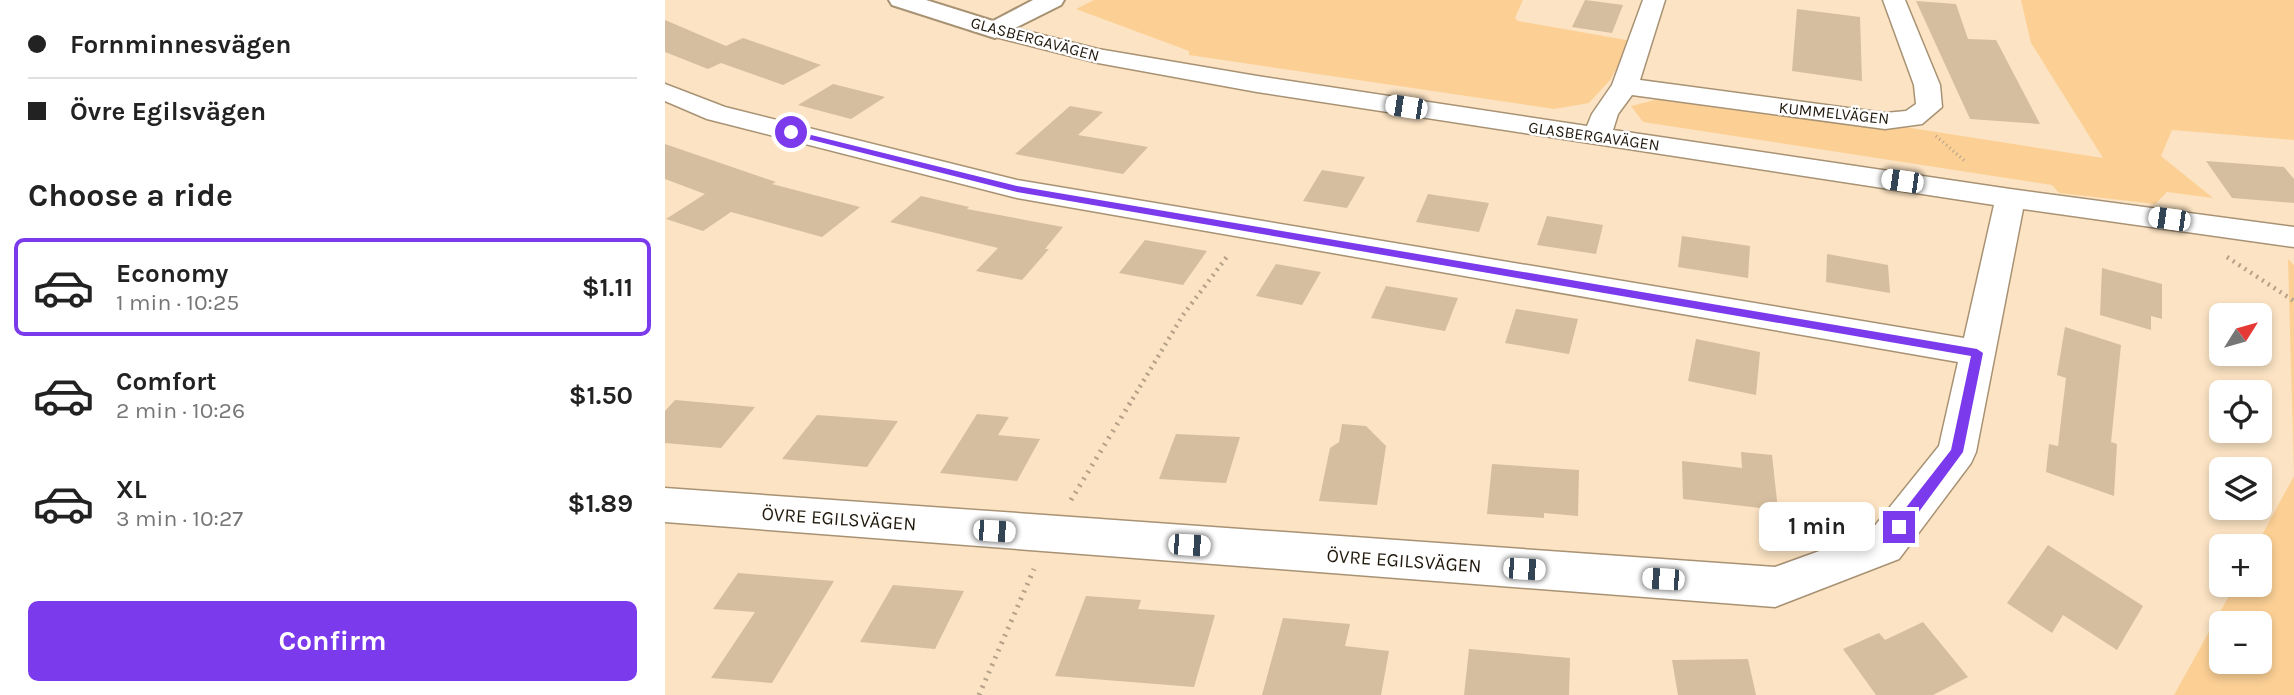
<!DOCTYPE html>
<html lang="en">
<head>
<meta charset="utf-8">
<style>
  body { margin:0; font-family:Karla,sans-serif; background:#f6f6f6; color:#222; height:100vh; display:flex; flex-direction:column; font-size:26px; white-space:nowrap }
  * { box-sizing:border-box; margin:0 }
  p { font-size:23px; color:#767676 }
  .icon { flex:none; width:38px; height:38px; fill:none; stroke:currentColor; stroke-width:2; stroke-linecap:round; stroke-linejoin:round }
  .map { position:relative; flex:1; overflow:hidden }
  .sheet { display:flex; flex-direction:column; background:#fff; width:665px }
  .sheet>* { flex:none }
  .top-card { display:grid; align-content:center; height:154px; padding:0 28px; background:#fff }
  .needle { width:46px; rotate:53deg }
  .tools { position:absolute; left:1544px; top:303px; display:grid; gap:14px }
  .tools a { display:grid; place-items:center; width:63px; height:63px; border-radius:10px; background:#fff; box-shadow:0 4px 10px #0003; font-size:35px }
  .end { position:absolute; width:32px; height:32px; margin:-16px; border:9px solid #7c3aed; background:#fff; box-shadow:0 0 0 4px #fff }
  .from { border-radius:50% }
  .bubble { position:absolute; height:49px; border-radius:10px; background:#fff; box-shadow:0 4px 10px #0003; font-size:23px; font-weight:700; line-height:49px; text-align:center }
  .car { position:absolute; width:21px; height:42px; margin:-21px -10px; border-radius:9px; box-shadow:0 0 5px 2px #0007; background:linear-gradient(#fff 24%,#345 0 40%,#fff 0 76%,#345 0 86%,#fff 0) }
  .top-card b { display:flex; align-items:center; gap:24px; height:66px; font-size:26px }
  .top-card b+b { border-top:2px solid #e0e0e0 }
  .top-card i { width:18px; height:18px; background:#222 }
  ul { padding:0; list-style:none }
  li { display:flex; align-items:center; gap:21px; height:98px; margin:0 14px 10px; padding:0 14px; border:4px solid transparent; border-radius:10px }
  li div { flex:1 }
  li b { display:block; font-size:26px }
  li em { font-style:normal; font-weight:700 }
  li.on { border-color:#7c3aed }
  li>.icon { width:63px; height:63px; stroke-width:1.5 }
  h2 { padding:0 28px; font-size:32px; line-height:84px }
  .action { display:flex; gap:14px; margin-top:auto; padding:14px 28px }
  .action a { flex:1; height:80px; border-radius:10px; background:#7c3aed; color:#fff; font-size:28px; font-weight:700; line-height:80px; text-align:center }
  main { display:flex; flex:1; min-height:0 }
  .map>svg:first-child { display:block }
</style>
</head>
<body>
<main>
<section class="sheet">
<div class="top-card">
<b><i class="from"></i>Fornminnesvägen</b>
<b><i></i>Övre Egilsvägen</b>
</div>
<h2>Choose a ride</h2>
<ul>
<li class="on"><svg class="icon" aria-label="car" viewBox="0 0 24 24"><path d="M5 17H2v-5l4-1 3-4h7l3 4 3 1v5h-3M9 17h6M6 11h13"/><circle cx="7" cy="17" r="2"/><circle cx="17" cy="17" r="2"/></svg><div><b>Economy</b><p>1 min · 10:25</p></div><em>$1.11</em></li>
<li><svg class="icon" aria-label="car" viewBox="0 0 24 24"><path d="M5 17H2v-5l4-1 3-4h7l3 4 3 1v5h-3M9 17h6M6 11h13"/><circle cx="7" cy="17" r="2"/><circle cx="17" cy="17" r="2"/></svg><div><b>Comfort</b><p>2 min · 10:26</p></div><em>$1.50</em></li>
<li><svg class="icon" aria-label="car" viewBox="0 0 24 24"><path d="M5 17H2v-5l4-1 3-4h7l3 4 3 1v5h-3M9 17h6M6 11h13"/><circle cx="7" cy="17" r="2"/><circle cx="17" cy="17" r="2"/></svg><div><b>XL</b><p>3 min · 10:27</p></div><em>$1.89</em></li>
</ul>
<div class="action"><a>Confirm</a></div>
</section>
<div class="map">
<svg width="1629" height="695" viewBox="0 0 1629 695">
  <rect width="100%" height="100%" fill="#fbe3c3"/>
  <path fill="#fcd095" fill-rule="evenodd" d="M 429,0 L 858,0 L 850,18 L 853,21 L 967,41 L 945,80 L 924,103 L 889,109 L 524,55 L 524,51 L 411,9 Z
    M 1356,0 L 1629,0 L 1629,140 L 1507,130 L 1496,156 L 1548,198 L 1502,192 L 1490,204 L 1394,193 L 1387,185 L 978,122 L 966,106 L 994,99 L 1033,101 L 1035,95 L 1438,158 L 1366,43 Z
    M 1623,259 L 1629,265 L 1629,695 L 1509,695 L 1570,585 L 1594,584 L 1594,546 L 1591,546 L 1629,476 ZM 1594,623 L 1594,662 L 1556,662 L 1556,623 Z"/>
  <path fill="#d5bd9f" d="M 920,0 L 958,5 L 947,33 L 907,27 Z
    M 1251,1 L 1291,4 L 1303,39 L 1331,40 L 1375,124 L 1305,119 Z
    M 1132,9 L 1195,17 L 1197,81 L 1127,71 Z
    M 0,20 L 61,46 L 78,38 L 156,65 L 118,85 L 56,63 L 43,69 L 0,52 Z
    M 168,84 L 220,97 L 186,119 L 133,105 Z
    M 405,106 L 438,112 L 413,135 L 483,147 L 458,174 L 350,154 Z
    M 0,144 L 111,182 L 107,184 L 195,207 L 157,237 L 66,212 L 38,231 L 1,219 L 40,194 L 0,179 Z
    M 1541,161 L 1619,167 L 1629,179 L 1629,203 L 1567,198 Z
    M 657,170 L 700,177 L 682,208 L 638,201 Z
    M 763,194 L 824,203 L 814,232 L 751,222 Z
    M 256,196 L 304,207 L 302,209 L 398,227 L 380,249 L 384,249 L 357,280 L 311,271 L 333,248 L 225,222 Z
    M 882,216 L 938,225 L 931,254 L 872,245 Z
    M 1017,236 L 1085,246 L 1083,278 L 1013,267 Z
    M 480,240 L 542,251 L 518,285 L 454,273 Z
    M 1162,254 L 1223,265 L 1225,293 L 1161,282 Z
    M 611,264 L 656,272 L 637,305 L 591,296 Z
    M 1437,268 L 1497,284 L 1497,319 L 1486,316 L 1486,330 L 1435,315 Z
    M 721,286 L 793,298 L 780,331 L 706,318 Z
    M 851,309 L 913,319 L 904,354 L 840,343 Z
    M 1400,327 L 1456,345 L 1446,442 L 1452,444 L 1449,496 L 1381,472 L 1384,444 L 1393,446 L 1401,378 L 1392,375 Z
    M 1031,339 L 1095,352 L 1091,395 L 1023,381 Z
    M 10,400 L 90,407 L 56,448 L 0,443 L 0,411 Z
    M 312,414 L 344,417 L 333,435 L 375,439 L 352,481 L 275,473 Z
    M 152,415 L 233,421 L 202,467 L 117,459 Z
    M 677,424 L 701,426 L 721,446 L 712,505 L 654,501 L 665,448 L 674,442 Z
    M 511,434 L 575,437 L 561,483 L 494,479 Z
    M 1076,452 L 1107,455 L 1113,510 L 1018,499 L 1017,461 L 1077,468 Z
    M 827,464 L 914,470 L 913,516 L 879,513 L 879,518 L 822,514 Z
    M 1383,545 L 1478,606 L 1452,650 L 1398,615 L 1387,633 L 1342,603 Z
    M 73,573 L 169,581 L 107,683 L 46,678 L 90,612 L 48,609 Z
    M 228,585 L 299,591 L 270,649 L 195,642 Z
    M 421,596 L 476,600 L 473,609 L 550,615 L 529,687 L 390,676 Z
    M 618,618 L 685,624 L 680,646 L 724,651 L 716,695 L 597,695 Z
    M 1258,622 L 1303,677 L 1268,695 L 1211,695 L 1178,649 L 1214,633 L 1220,640 Z
    M 804,649 L 905,658 L 904,695 L 799,695 Z
    M 1083,659 L 1091,695 L 1013,695 L 1007,660 Z"/>
  <g fill="none" stroke-linecap="round" stroke-linejoin="round">
    <g stroke="#a89274" stroke-width="3">
      <path id="minor" d="M 978,0 L 1000,0 L 975,80 L 1220,113 L 1241,111 L 1251,104 L 1249,85 L 1218,0 L 1240,0 L 1275,85 L 1277,107 L 1257,124 L 1220,129 L 967,95 L 953,114 L 948,130 L 1345,189 L 1629,227 L 1629,247 L 1358,209 L 1311,452 L 1306,463 L 1234,559 L 1110,607 L 0,522 L 0,488 L 1110,567 L 1204,533 L 1274,446 L 1293,362 L 352,198 L 42,119 L 0,101 L 0,84 L 60,107 L 352,180 L 1299,338 L 1329,205 L 592,92 L 433,63 L 322,35 L 318,30 L 322,25 L 330,23 L 433,49 L 592,76 L 922,126 L 927,114 L 947,85 Z"/>
    </g>
    <g stroke="#a89274" stroke-width="4">
      <path id="tertiary" d="M 224,0 L 261,0 L 328,21 L 368,0 L 399,0 L 396,5 L 330,38 L 227,5 Z"/>
    </g>
    <path stroke="#b4a188" stroke-width="3.5" stroke-dasharray="1 3.5" stroke-linecap="butt" d="M 1271,136 L 1301,162"/>
    <path stroke="#b4a188" stroke-width="4.5" stroke-dasharray="2 5" stroke-linecap="butt" d="M 1562,257 L 1629,301
      M 464,405 L 518,315 L 564,254"/>
    <path stroke="#b4a188" stroke-width="5" stroke-dasharray="2 6" stroke-linecap="butt" d="M 406,500 L 465,403
      M 314,695 L 369,569"/>
    <use href="#minor" fill="#fff" fill-rule="evenodd"/>
    <use href="#tertiary" fill="#fff" fill-rule="evenodd"/>
  </g>
  <path fill="#7c3aed" d="M 126,130 L 352,186 L 1312,349 L 1318,353 L 1298,452 L 1239,532 L 1229,532 L 1229,523 L 1286,450 L 1306,356 L 352,192 L 123,134 L 122,132 Z"/>
  <g text-anchor="middle" dominant-baseline="central" stroke-width="5" stroke-linejoin="round" paint-order="stroke">
    <g font-size="16" fill="#21190d" stroke="#fff">
      <text transform="translate(370 39) rotate(15)">GLASBERGAVÄGEN</text>
      <text transform="translate(1169 113) rotate(6)">KUMMELVÄGEN</text>
      <text transform="translate(929 136) rotate(8)">GLASBERGAVÄGEN</text>
    </g>
    <g font-size="19" fill="#21190d" stroke="#fff">
      <text transform="translate(174 519) rotate(4)">ÖVRE EGILSVÄGEN</text>
      <text transform="translate(739 561) rotate(4)">ÖVRE EGILSVÄGEN</text>
    </g>
  </g>
</svg>
<div class="tools">
<a><svg class="needle" viewBox="-14 -14 28 28"><path d="M0-13l5 13h-10z" fill="#e53935"/><path d="M0 13l5-13h-10z" fill="#767676"/></svg></a>
<a><svg class="icon" aria-label="locate" viewBox="0 0 24 24"><circle cx="12" cy="12" r="6"/><path d="M12 2v4M12 18v4M2 12h4M18 12h4"/></svg></a>
<a><svg class="icon" aria-label="layers" viewBox="0 0 24 24"><path d="M12 4l9 5-9 5-9-5zM3 14l9 5 9-5"/></svg></a>
<a>+</a>
<a>−</a>
</div>
<i class="end from" style="left:126px;top:132px"></i>
<i class="end" style="left:1234px;top:527px"></i>
<div class="bubble" style="left:1094px;top:502px;width:116px">1 min</div>
<i class="car" style="left:741px;top:107px;rotate:279deg"></i>
<i class="car" style="left:1237px;top:181px;rotate:278deg"></i>
<i class="car" style="left:1504px;top:219px;rotate:278deg"></i>
<i class="car" style="left:329px;top:531px;rotate:94deg"></i>
<i class="car" style="left:524px;top:545px;rotate:94deg"></i>
<i class="car" style="left:859px;top:569px;rotate:94deg"></i>
<i class="car" style="left:998px;top:579px;rotate:274deg"></i>
</div>
</main>
</body>
</html>
